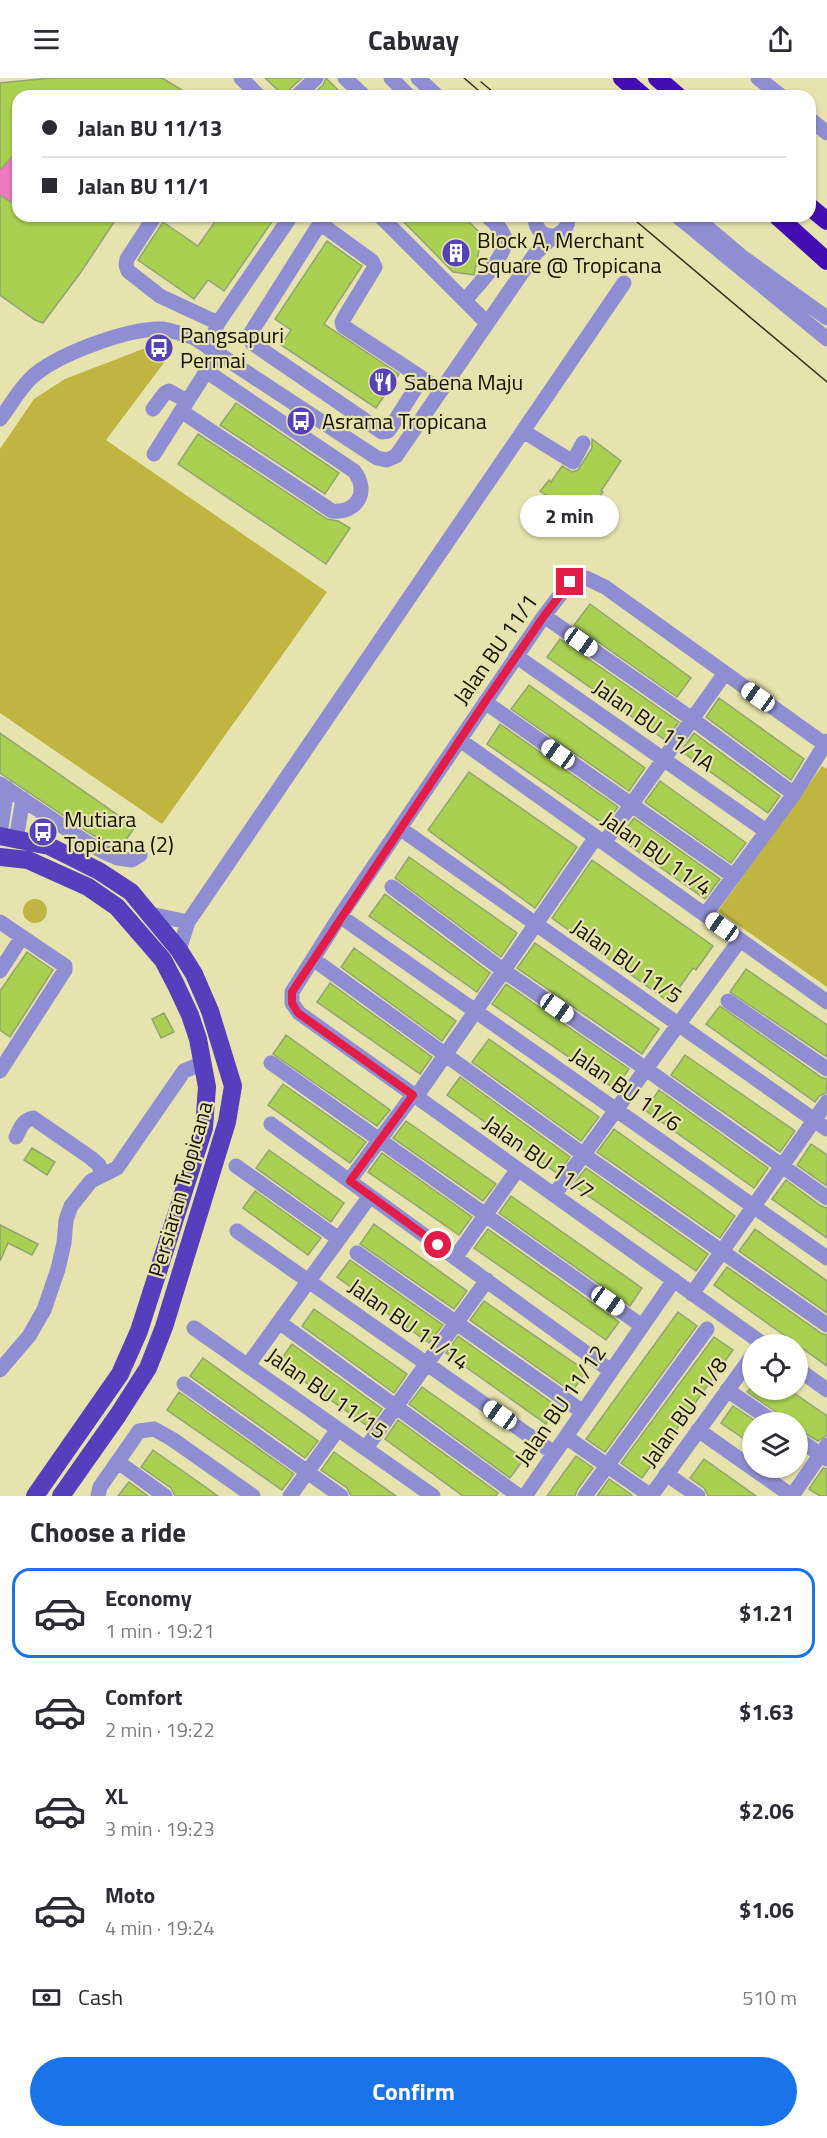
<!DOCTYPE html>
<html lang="en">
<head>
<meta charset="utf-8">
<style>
  body { margin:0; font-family:"Titillium Web",sans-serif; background:#f7f7f7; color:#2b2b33; height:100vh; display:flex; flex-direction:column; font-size:22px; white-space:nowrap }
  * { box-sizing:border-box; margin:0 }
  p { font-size:20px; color:#7c7c81 }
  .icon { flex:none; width:33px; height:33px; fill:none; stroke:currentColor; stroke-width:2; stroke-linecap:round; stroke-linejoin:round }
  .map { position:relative; height:1418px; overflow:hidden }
  .details { display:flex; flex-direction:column; background:#fff; flex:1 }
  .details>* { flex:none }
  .hud { position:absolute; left:12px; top:12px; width:804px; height:132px; border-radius:18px; box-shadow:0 2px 4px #0004; display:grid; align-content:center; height:132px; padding:0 30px; background:#fff }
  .fabs { position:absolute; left:742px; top:1256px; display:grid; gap:12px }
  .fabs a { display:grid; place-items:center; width:66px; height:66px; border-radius:50%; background:#fff; box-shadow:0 2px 4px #0004; font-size:30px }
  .end { position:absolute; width:27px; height:27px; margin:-14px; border:8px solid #e11d48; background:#fff; box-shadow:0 0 0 3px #fff }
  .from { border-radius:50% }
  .bubble { position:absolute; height:42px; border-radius:21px; background:#fff; box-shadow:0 2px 4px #0004; font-size:20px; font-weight:700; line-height:42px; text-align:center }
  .car { position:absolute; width:18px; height:36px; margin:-18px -9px; border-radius:8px; box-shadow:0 0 4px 2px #0007; background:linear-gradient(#fff 24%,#345 0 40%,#fff 0 76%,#345 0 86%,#fff 0) }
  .hud b { display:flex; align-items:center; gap:21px; height:57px; font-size:22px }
  .hud b+b { border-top:2px solid #e1e1e2 }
  .hud i { width:15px; height:15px; background:#2b2b33 }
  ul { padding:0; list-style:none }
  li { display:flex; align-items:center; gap:18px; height:90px; margin:0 12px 9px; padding:0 18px; border:3px solid transparent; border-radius:18px }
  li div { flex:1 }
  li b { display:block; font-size:22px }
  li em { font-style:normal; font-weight:700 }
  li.current { border-color:#1a73e8 }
  li>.icon { width:54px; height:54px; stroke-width:1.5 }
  h2 { padding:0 30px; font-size:27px; line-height:72px }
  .pay { display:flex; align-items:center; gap:15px; height:66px; padding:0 30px; font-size:22px }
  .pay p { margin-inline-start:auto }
  .button { display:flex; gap:12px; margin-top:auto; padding:12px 30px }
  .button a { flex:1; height:69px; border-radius:36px; background:#1a73e8; color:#fff; font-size:24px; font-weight:700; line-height:69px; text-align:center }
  header { display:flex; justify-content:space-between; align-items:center; height:78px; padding:0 30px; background:#fff; font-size:27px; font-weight:700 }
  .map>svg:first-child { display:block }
</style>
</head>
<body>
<header><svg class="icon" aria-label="menu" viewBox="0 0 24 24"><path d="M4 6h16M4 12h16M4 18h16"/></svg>Cabway<svg class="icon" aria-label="share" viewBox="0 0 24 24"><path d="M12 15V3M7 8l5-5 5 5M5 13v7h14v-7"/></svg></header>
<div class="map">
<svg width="827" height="1418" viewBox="0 0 827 1418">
  <rect width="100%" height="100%" fill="#e7e3ae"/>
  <path fill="#bfb540" d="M 148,269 L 169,278 L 106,362 L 327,514 L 162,746 L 0,635 L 0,371 L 34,321 L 65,301 Z
    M 822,688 L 827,691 L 827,909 L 718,833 Z
    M23 833a12 12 0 1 1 24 0a12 12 0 1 1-24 0Z"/>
  <path fill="#ec7abf" d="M 16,75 L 18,77 L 18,129 L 0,117 L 0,86 L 3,88 Z"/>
  <path fill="#a9d050" stroke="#92a374" stroke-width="1.5" d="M 50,0 L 162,0 L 192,18 L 18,18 L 18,72 L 0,92 L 0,5 Z
    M 265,0 L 302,0 L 290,11 L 288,18 L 284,18 Z
    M 326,0 L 344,18 L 311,18 L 323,7 Z
    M 0,117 L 18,129 L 18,138 L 118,138 L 81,194 L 43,245 L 35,242 L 0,217 Z
    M 219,138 L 276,138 L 224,213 L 208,202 L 194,221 L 138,182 L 163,144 L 198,168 Z
    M 398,138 L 463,138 L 482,157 L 474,197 L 453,194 Z
    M 327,163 L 362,188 L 324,246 L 399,296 L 376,330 L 281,267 L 291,252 L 275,241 Z
    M 236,325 L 339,395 L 325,416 L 220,347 Z
    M 198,356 L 327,441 L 338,443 L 350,450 L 326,486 L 178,386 Z
    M 592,361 L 621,383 L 601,413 L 603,414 L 583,443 L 540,413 L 549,402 L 551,404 L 562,388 L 572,394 L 578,392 L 592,370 Z
    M 590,526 L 691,600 L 677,619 L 574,547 Z
    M 560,561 L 679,644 L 665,662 L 547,579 Z
    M 529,607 L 645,690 L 629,713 L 511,631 Z
    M 719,620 L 804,681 L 791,702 L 706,639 Z
    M 500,646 L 618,729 L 605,747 L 487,666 Z
    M 0,655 L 135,749 L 120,770 L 91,756 L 0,695 Z
    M 694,655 L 780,718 L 768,735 L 681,673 Z
    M 469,694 L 577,769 L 535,830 L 428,752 Z
    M 660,703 L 746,765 L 731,785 L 645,724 Z
    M 634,740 L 720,801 L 705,821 L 619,760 Z
    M 409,779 L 517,855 L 501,879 L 395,800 Z
    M 592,782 L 713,868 L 696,892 L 693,890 L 669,924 L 552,840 Z
    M 385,816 L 490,895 L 477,914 L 369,838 Z
    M 535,865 L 659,951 L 642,976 L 517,890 Z
    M 354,870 L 456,943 L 442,963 L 341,889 Z
    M 27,874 L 53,892 L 10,959 L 0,952 L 0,913 Z
    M 746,891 L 827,947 L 827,979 L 730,914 Z
    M 330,905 L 432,979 L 420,996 L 317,924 Z
    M 506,906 L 629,991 L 615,1011 L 492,926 Z
    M 720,928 L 821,999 L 827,1001 L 826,1015 L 819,1018 L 815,1024 L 706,946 Z
    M 164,935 L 174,954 L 161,960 L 152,941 Z
    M 286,957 L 390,1032 L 377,1048 L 273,976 Z
    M 489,961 L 599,1039 L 581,1063 L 472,984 Z
    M 685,977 L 795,1053 L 780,1074 L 671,997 Z
    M 460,999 L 570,1079 L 558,1096 L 447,1017 Z
    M 283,1006 L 366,1064 L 350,1085 L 268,1027 Z
    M 659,1012 L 768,1090 L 754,1110 L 645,1032 Z
    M 406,1043 L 496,1106 L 483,1123 L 393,1060 Z
    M 614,1051 L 735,1138 L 720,1160 L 597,1074 Z
    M 811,1066 L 827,1077 L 827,1108 L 797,1087 Z
    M 32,1070 L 55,1084 L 47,1097 L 24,1082 Z
    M 269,1072 L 344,1125 L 331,1144 L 256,1090 Z
    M 382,1075 L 472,1139 L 459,1157 L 368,1094 Z
    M 586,1090 L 708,1176 L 696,1193 L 573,1107 Z
    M 786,1102 L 821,1128 L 827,1130 L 827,1160 L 772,1121 Z
    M 255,1113 L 321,1160 L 308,1177 L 243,1130 Z
    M 511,1118 L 642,1210 L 630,1228 L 499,1135 Z
    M 374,1146 L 467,1213 L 454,1231 L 360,1166 Z
    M 0,1147 L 38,1166 L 32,1177 L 8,1165 L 0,1183 Z
    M 488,1151 L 619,1244 L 606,1262 L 474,1170 Z
    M 755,1151 L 827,1203 L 827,1235 L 739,1173 Z
    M 350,1182 L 443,1247 L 429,1265 L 337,1199 Z
    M 727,1189 L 821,1255 L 827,1257 L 827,1288 L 714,1207 Z
    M 484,1223 L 586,1293 L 572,1314 L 470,1242 Z
    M 314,1231 L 407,1296 L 394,1315 L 302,1248 Z
    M 678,1234 L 697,1248 L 605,1374 L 586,1361 Z
    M 458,1258 L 558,1329 L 546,1346 L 446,1275 Z
    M 714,1259 L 733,1272 L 642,1400 L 621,1385 Z
    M 292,1266 L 382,1331 L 369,1349 L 278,1285 Z
    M 203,1280 L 318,1363 L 305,1380 L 190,1298 Z
    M 422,1309 L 524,1381 L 510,1400 L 409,1326 Z
    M 750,1311 L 788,1311 L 827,1338 L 827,1357 L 818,1363 L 798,1351 L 798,1344 L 784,1344 L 779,1336 L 747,1314 Z
    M 179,1314 L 294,1396 L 282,1412 L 167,1332 Z
    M 733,1328 L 757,1344 L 753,1344 L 753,1367 L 721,1345 Z
    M 398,1342 L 498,1415 L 496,1418 L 463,1418 L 385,1361 Z
    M 153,1372 L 218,1418 L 175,1418 L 171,1410 L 141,1389 Z
    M 334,1374 L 396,1418 L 351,1418 L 347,1410 L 321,1392 Z
    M 576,1378 L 593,1390 L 577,1412 L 575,1418 L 547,1418 Z
    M 704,1381 L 756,1418 L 708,1418 L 704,1410 L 690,1400 Z
    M 823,1390 L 827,1391 L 827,1418 L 820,1418 L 809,1411 Z
    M 609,1401 L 632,1417 L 631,1418 L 597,1418 Z
    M 129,1404 L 148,1418 L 118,1418 Z"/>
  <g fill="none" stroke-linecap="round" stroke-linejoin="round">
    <path stroke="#908ed2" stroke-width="15" d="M 241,0 L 259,18
      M 345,0 L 364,18
      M 391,0 L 409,18
      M 418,0 L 437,18
      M 758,0 L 781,18
      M 297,18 L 316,0
      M 810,41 L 827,55
      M 155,138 L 127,181 L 126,187 L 128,193 L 160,218 L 218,245
      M 380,138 L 487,245
      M 535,138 C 535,151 542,159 555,158
      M 677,138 L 827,261
      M 694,138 L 741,178 L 827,240
      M 465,222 C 476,209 508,177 505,160 C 502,151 494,144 487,138
      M 209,270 L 218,245 L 291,138
      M 422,300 L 391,349 L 388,353 L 382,354 L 252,265 L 250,256 L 317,150 L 323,148 L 328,151 L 372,183 L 375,189 L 344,240 L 342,244 L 343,248 L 419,298 L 440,312
      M 153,331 L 165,315 L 169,313 L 187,323
      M 181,333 L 332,433 C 357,435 370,414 354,393 L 206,293
      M 0,341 C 10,328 19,312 30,301 C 54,277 128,250 162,251 C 172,252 183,257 193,259 L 377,380 L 387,382 L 396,378 L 535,176 C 540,171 545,166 551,161 C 560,154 569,153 568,138
      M 523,353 L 573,384 L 583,365
      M 154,376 L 211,286
      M 544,538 L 692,641 L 794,716
      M 516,578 L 766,753
      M 485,624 L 733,798
      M 460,662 L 827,924
      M 0,706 L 86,764 L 104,774 L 118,780 L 132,782 L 140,777
      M 401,751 L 827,1051
      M 0,756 L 7,710
      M 16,761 L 23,721
      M 604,765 L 725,595
      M 392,809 L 504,893 L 646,991 L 827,1120
      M 150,836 L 188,844 L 179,872
      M 705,837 L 794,716 L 827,663
      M 340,838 L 827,1180
      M 0,844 L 65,888 L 65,892 L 0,993
      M 188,844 L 624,205
      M 313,881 L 584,1077 L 827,1247
      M 0,893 L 22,859
      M 728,923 L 827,991
      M 271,985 L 642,1248
      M 416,1019 L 596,759
      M 271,1046 L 611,1293
      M 16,1059 C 21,1049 22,1043 33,1040 L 91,1080 L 99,1087 L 102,1097
      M 236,1088 L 339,1161
      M 349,1103 L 413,1017
      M 554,1117 L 740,862
      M 237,1153 L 554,1375
      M 357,1175 L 583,1334
      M 455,1180 L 518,1091
      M 692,1216 L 827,1024
      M 279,1244 L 519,1418
      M 194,1250 L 433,1418
      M 763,1266 L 299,935 L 292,925 L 292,914 L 340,838 L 544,538 L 570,504 L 586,500 L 605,509 L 827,668
      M 248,1287 L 370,1118
      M 798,1291 L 827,1312
      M 0,1292 L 29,1258 L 44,1232 L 58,1191 L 64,1165 L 66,1142 L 71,1128 L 91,1103 L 117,1090 L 184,993 L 203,985
      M 184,1306 L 341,1418
      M 727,1312 L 774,1344
      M 698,1352 L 792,1418 L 827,1367
      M 566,1359 L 651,1418 L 753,1277
      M 798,1361 L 827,1381
      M 366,1370 L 487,1202
      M 118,1384 L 165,1418
      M 666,1396 L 698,1418
      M 98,1418 L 100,1409 L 139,1353 L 154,1351 L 172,1361 L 253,1418
      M 290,1418 L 338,1351
      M 525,1418 L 674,1202
      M 585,1418 L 707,1251"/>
    <path stroke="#553fbd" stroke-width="18" d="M 0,758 L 49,768 L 99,793 L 131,814 L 179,872 L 194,896 L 210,933 L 233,1008 L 227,1044 L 164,1249 L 148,1290 L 118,1337 L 61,1418
      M 0,779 L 28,782 L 88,809 L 117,829 L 163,882 L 176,907 L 190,937 L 198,961 L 207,1009 L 204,1050 L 139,1253 L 120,1296 L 35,1418"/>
    <path stroke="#440db3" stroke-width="18" d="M 622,0 L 643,18
      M 657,0 L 678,18
      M 810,129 L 827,143
      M 777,138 L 827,183"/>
    <path stroke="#33311b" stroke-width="1.5" d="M 464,0 L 485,18
      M 481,4 L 498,18
      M 630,138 L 827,304"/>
  </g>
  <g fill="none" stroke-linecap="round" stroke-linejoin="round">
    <path stroke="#e11d48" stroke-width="8" d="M 438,1167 L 350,1103 L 413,1017 L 298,935 L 292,925 L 292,914 L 485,624 L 544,538 L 570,504"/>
  </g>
  <defs>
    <g id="building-disc" transform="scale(1.5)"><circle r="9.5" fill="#5643bb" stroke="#e7e3ae"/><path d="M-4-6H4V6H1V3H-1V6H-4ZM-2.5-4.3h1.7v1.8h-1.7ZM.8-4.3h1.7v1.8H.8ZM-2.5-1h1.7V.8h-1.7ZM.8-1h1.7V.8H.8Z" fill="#fff"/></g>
    <g id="bus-disc" transform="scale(1.5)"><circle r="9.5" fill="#5643bb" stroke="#e7e3ae"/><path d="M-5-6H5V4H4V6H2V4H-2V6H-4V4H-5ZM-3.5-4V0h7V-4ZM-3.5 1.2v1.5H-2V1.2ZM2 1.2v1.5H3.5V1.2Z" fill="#fff"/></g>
    <g id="restaurant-disc" transform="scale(1.5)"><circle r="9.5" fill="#5643bb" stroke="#e7e3ae"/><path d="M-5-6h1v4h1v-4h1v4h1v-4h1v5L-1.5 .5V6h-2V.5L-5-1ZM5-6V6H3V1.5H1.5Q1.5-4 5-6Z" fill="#fff"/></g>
  </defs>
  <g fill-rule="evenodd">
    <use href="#building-disc" x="456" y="175"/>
    <use href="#bus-disc" x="159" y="270"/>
    <use href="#restaurant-disc" x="383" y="304"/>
    <use href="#bus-disc" x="301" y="343"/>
    <use href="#bus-disc" x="43" y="754"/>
  </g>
  <g text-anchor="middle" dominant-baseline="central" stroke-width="4.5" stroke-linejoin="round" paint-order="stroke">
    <g font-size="22" fill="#141201" stroke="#e7e3ae" text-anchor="start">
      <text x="477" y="162">Block A, Merchant<tspan x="477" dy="25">Square @ Tropicana</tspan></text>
      <text x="180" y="257">Pangsapuri<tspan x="180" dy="25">Permai</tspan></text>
      <text x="404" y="304">Sabena Maju</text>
      <text x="322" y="343">Asrama Tropicana</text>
      <text x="64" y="741">Mutiara<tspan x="64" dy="25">Topicana (2)</tspan></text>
    </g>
    <g font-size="22" fill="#141201" stroke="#e7e3ae">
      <text transform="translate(495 571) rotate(-55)">Jalan BU 11/1</text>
      <text transform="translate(654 647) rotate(35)">Jalan BU 11/1A</text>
      <text transform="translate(657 775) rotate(35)">Jalan BU 11/4</text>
      <text transform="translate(627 883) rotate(35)">Jalan BU 11/5</text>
      <text transform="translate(626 1011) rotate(35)">Jalan BU 11/6</text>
      <text transform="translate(539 1079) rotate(35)">Jalan BU 11/7</text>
      <text transform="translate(180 1111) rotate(-74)">Persiaran Tropicana</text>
      <text transform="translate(409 1246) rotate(35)">Jalan BU 11/14</text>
      <text transform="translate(327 1315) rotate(35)">Jalan BU 11/15</text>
      <text transform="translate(560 1327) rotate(-55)">Jalan BU 11/12</text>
      <text transform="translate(684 1334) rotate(-54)">Jalan BU 11/8</text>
    </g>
  </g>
</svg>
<div class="fabs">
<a><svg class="icon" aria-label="locate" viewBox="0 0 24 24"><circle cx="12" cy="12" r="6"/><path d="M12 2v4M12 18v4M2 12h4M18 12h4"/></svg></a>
<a><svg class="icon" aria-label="layers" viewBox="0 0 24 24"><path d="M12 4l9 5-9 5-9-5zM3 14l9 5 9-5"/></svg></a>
</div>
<i class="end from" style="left:438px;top:1167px"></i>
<i class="end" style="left:570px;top:504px"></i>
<div class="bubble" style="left:520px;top:417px;width:99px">2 min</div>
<i class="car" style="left:581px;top:564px;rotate:125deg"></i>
<i class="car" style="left:758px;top:619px;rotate:305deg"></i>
<i class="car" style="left:558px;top:676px;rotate:305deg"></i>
<i class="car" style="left:722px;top:849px;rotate:305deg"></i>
<i class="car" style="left:557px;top:930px;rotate:125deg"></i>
<i class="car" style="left:608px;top:1223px;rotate:125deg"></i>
<i class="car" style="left:500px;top:1337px;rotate:305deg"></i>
<div class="hud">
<b><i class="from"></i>Jalan BU 11/13</b>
<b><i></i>Jalan BU 11/1</b>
</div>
</div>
<section class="details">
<h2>Choose a ride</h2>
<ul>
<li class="current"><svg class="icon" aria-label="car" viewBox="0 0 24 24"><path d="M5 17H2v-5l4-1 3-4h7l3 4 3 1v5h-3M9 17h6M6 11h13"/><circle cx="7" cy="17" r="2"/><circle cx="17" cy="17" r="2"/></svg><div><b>Economy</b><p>1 min · 19:21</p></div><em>$1.21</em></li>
<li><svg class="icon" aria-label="car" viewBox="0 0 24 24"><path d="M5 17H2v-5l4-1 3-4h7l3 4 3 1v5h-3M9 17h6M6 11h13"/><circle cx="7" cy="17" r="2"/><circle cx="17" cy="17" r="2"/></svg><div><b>Comfort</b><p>2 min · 19:22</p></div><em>$1.63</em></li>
<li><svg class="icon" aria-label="car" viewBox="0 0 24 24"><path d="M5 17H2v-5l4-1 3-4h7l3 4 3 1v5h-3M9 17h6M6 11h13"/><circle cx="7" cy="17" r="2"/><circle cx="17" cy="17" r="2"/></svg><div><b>XL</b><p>3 min · 19:23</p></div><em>$2.06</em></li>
<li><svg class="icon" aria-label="car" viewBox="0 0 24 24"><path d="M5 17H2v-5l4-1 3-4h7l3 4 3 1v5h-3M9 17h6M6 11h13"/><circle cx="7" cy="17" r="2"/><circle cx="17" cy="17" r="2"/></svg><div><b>Moto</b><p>4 min · 19:24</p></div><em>$1.06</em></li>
</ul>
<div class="pay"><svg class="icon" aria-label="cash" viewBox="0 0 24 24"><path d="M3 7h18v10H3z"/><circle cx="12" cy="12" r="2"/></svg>Cash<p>510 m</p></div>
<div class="button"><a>Confirm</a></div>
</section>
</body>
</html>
